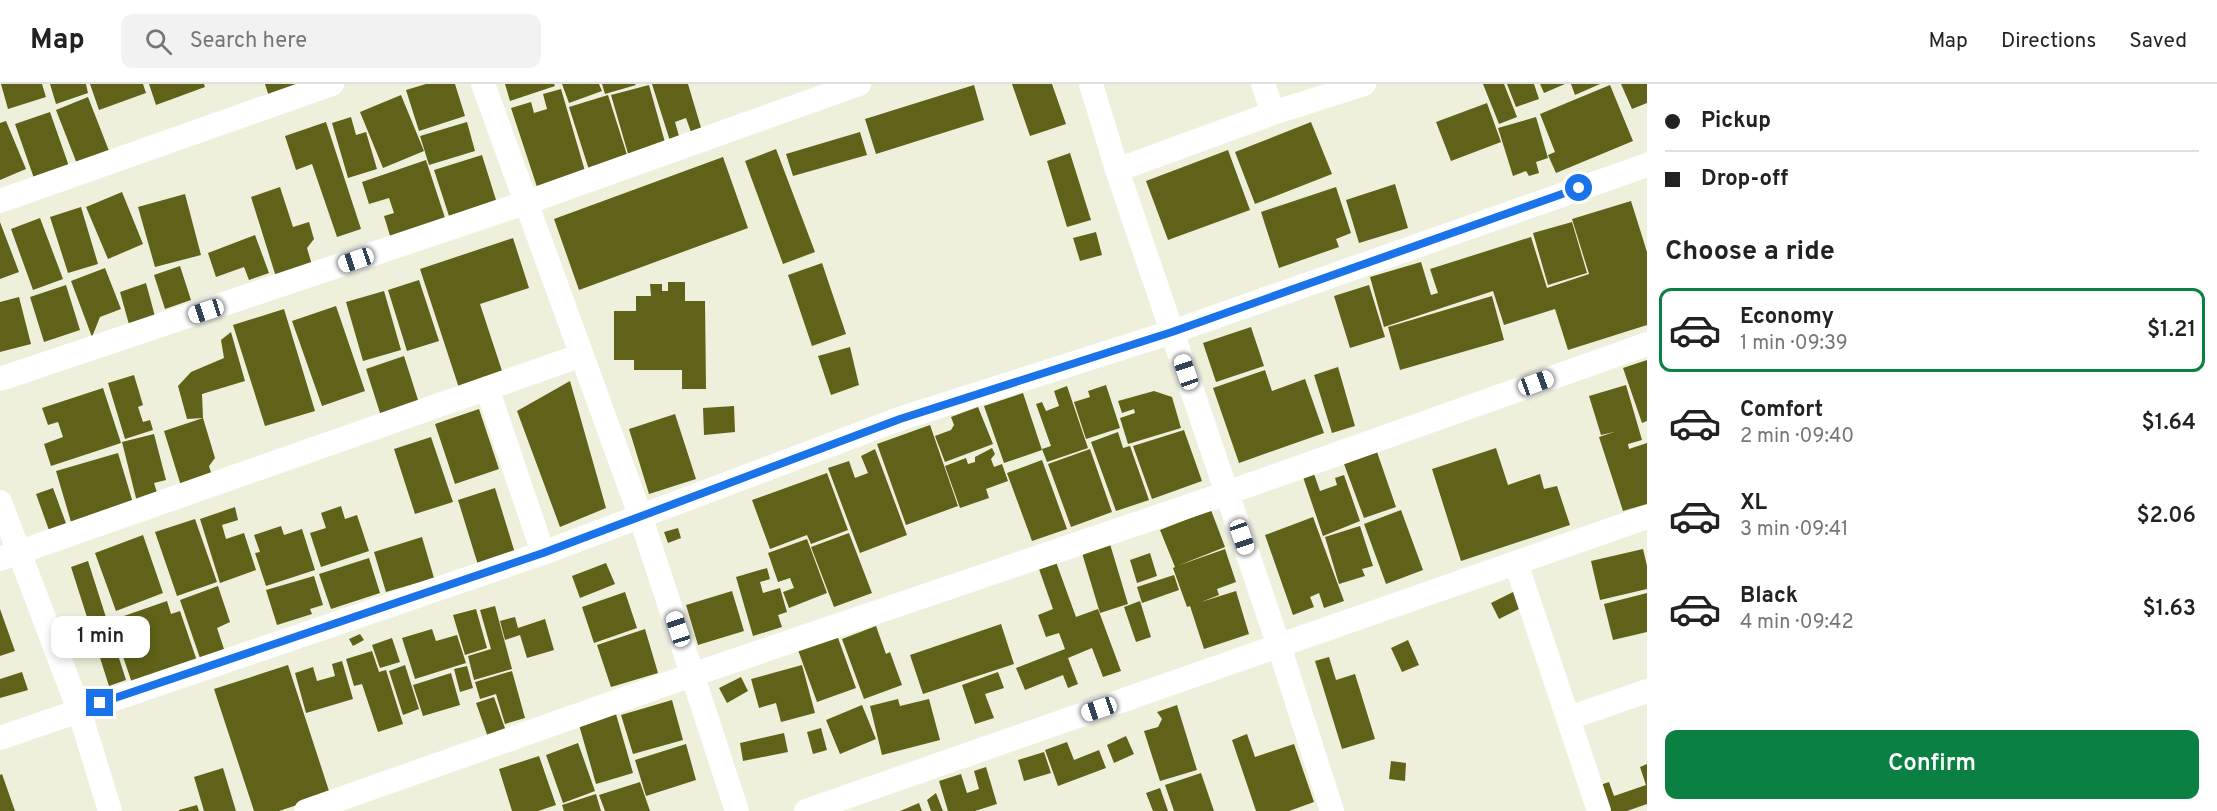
<!DOCTYPE html>
<html lang="en">
<head>
<meta charset="utf-8">
<style>
  body { margin:0; font-family:Overpass,sans-serif; background:#f2f2f2; color:#222; height:100vh; display:flex; flex-direction:column; font-size:22px; white-space:nowrap }
  * { box-sizing:border-box; margin:0 }
  p { font-size:20px; color:#767676 }
  .icon { flex:none; width:33px; height:33px; fill:none; stroke:currentColor; stroke-width:2; stroke-linecap:round; stroke-linejoin:round }
  .map { position:relative; flex:1; overflow:hidden }
  .drawer { display:flex; flex-direction:column; background:#fff; width:570px }
  .drawer>* { flex:none }
  .hud { display:grid; align-content:center; height:132px; padding:0 18px; background:#fff }
  .end { position:absolute; width:27px; height:27px; margin:-14px; border:8px solid #1a73e8; background:#fff; box-shadow:0 0 0 3px #fff }
  .from { border-radius:50% }
  .bubble { position:absolute; height:42px; border-radius:12px; background:#fff; box-shadow:0 3px 9px #0003; font-size:20px; font-weight:600; line-height:42px; text-align:center }
  .car { position:absolute; width:18px; height:36px; margin:-18px -9px; border-radius:8px; box-shadow:0 0 4px 2px #0007; background:linear-gradient(#fff 24%,#345 0 40%,#fff 0 76%,#345 0 86%,#fff 0) }
  .hud b { display:flex; align-items:center; gap:21px; height:57px; font-size:22px }
  .hud b+b { border-top:2px solid #e0e0e0 }
  .hud i { width:15px; height:15px; background:#222 }
  ul { padding:0; list-style:none }
  li { display:flex; align-items:center; gap:18px; height:84px; margin:0 12px 9px; padding:0 6px; border:3px solid transparent; border-radius:12px }
  li div { flex:1 }
  li b { display:block; font-size:22px }
  li em { font-style:normal; font-weight:600 }
  li.on { border-color:#0b8043 }
  li>.icon { width:54px; height:54px; stroke-width:1.5 }
  h2 { padding:0 18px; font-size:27px; line-height:72px }
  .cta { display:flex; gap:12px; margin-top:auto; padding:12px 18px }
  .cta a { flex:1; height:69px; border-radius:12px; background:#0b8043; color:#fff; font-size:24px; font-weight:600; line-height:69px; text-align:center }
  header { display:flex; align-items:center; gap:36px; box-sizing:border-box; height:84px; padding:0 30px; background:#fff; border-bottom:2px solid #e0e0e0 }
  header strong { font-size:28px }
  nav { display:flex; gap:33px; margin-inline-start:auto; font-size:21px }
  .search { width:420px; height:54px; background:#f2f2f2; display:flex; align-items:center; gap:15px; box-sizing:border-box; padding:0 21px; border-radius:12px; color:#767676; font-size:22px }
  main { display:flex; flex:1; min-height:0 }
  .map>svg:first-child { display:block }
</style>
</head>
<body>
<header>
<strong>Map</strong>
<div class="search"><svg class="icon" aria-label="search" viewBox="0 0 24 24"><circle cx="10" cy="10" r="6"/><path d="M15 15l6 6"/></svg>Search here</div>
<nav><a>Map</a><a>Directions</a><a>Saved</a></nav>
</header>
<main>
<div class="map">
<svg width="1647" height="727" viewBox="0 0 1647 727">
  <rect width="100%" height="100%" fill="#eef0dc"/>
  <path fill="#606219" d="M 1,0 L 42,0 L 46,13 L 8,25 Z
    M 50,0 L 86,0 L 88,9 L 56,20 Z
    M 90,0 L 143,0 L 146,9 L 99,26 Z
    M 149,0 L 204,0 L 205,3 L 156,21 Z
    M 265,0 L 299,0 L 270,16 Z
    M 426,0 L 455,0 L 465,32 L 419,47 L 406,6 Z
    M 505,0 L 554,0 L 555,2 L 510,17 Z
    M 562,0 L 599,0 L 602,7 L 569,19 Z
    M 602,0 L 635,0 L 636,1 L 605,10 Z
    M 652,0 L 688,0 L 702,47 L 691,48 L 686,34 L 675,38 L 679,52 L 670,57 Z
    M 1012,0 L 1052,0 L 1066,40 L 1030,52 Z
    M 1483,0 L 1504,0 L 1517,33 L 1499,40 Z
    M 1507,0 L 1534,0 L 1539,15 L 1516,23 Z
    M 1540,0 L 1565,0 L 1544,9 Z
    M 1571,0 L 1600,0 L 1575,11 Z
    M 1621,0 L 1647,0 L 1647,19 L 1632,25 Z
    M 649,1 L 666,62 L 629,73 L 611,11 Z
    M 974,1 L 984,36 L 876,70 L 865,35 Z
    M 1610,1 L 1633,57 L 1556,89 L 1548,71 L 1555,68 L 1540,30 Z
    M 561,5 L 585,87 L 537,103 L 511,24 L 531,18 L 534,29 L 547,25 L 543,10 Z
    M 401,11 L 424,67 L 383,84 L 360,28 Z
    M 608,11 L 629,77 L 590,89 L 569,23 Z
    M 88,13 L 111,72 L 79,85 L 56,26 Z
    M 1487,19 L 1501,58 L 1451,77 L 1436,38 Z
    M 50,28 L 71,88 L 36,100 L 15,40 Z
    M 351,33 L 356,51 L 366,48 L 377,85 L 348,94 L 332,39 Z
    M 1536,33 L 1548,74 L 1536,78 L 1539,89 L 1529,92 L 1526,87 L 1513,92 L 1498,44 Z
    M 6,37 L 26,85 L 0,96 L 0,39 Z
    M 326,38 L 361,145 L 337,153 L 312,80 L 296,86 L 285,52 Z
    M 467,38 L 475,67 L 429,81 L 420,52 Z
    M 1311,38 L 1332,90 L 1255,120 L 1235,68 Z
    M 860,48 L 867,71 L 793,92 L 786,70 Z
    M 776,65 L 815,168 L 783,180 L 745,77 Z
    M 1228,66 L 1250,126 L 1168,156 L 1146,97 Z
    M 1070,69 L 1091,136 L 1067,143 L 1047,77 Z
    M 482,71 L 496,116 L 449,132 L 434,86 Z
    M 723,73 L 748,144 L 579,206 L 554,135 Z
    M 426,76 L 446,137 L 391,155 L 384,132 L 394,129 L 389,114 L 369,120 L 362,98 Z
    M 1395,100 L 1408,144 L 1359,159 L 1346,116 Z
    M 280,103 L 293,143 L 309,138 L 314,155 L 307,164 L 312,181 L 276,193 L 251,113 Z
    M 1336,103 L 1351,149 L 1336,155 L 1339,163 L 1279,184 L 1261,128 Z
    M 122,108 L 143,160 L 108,175 L 86,123 Z
    M 185,110 L 201,171 L 155,183 L 138,123 Z
    M 1631,117 L 1647,168 L 1647,241 L 1568,266 L 1555,225 L 1504,241 L 1493,207 L 1384,243 L 1370,193 L 1421,178 L 1431,211 L 1438,209 L 1430,185 L 1531,153 L 1547,204 L 1589,190 L 1572,135 Z
    M 81,123 L 98,180 L 68,189 L 50,133 Z
    M 40,134 L 63,195 L 33,206 L 11,145 Z
    M 0,138 L 19,188 L 0,195 Z
    M 1572,138 L 1587,189 L 1548,201 L 1533,149 Z
    M 1096,148 L 1102,171 L 1080,177 L 1073,154 Z
    M 255,151 L 269,189 L 249,196 L 244,183 L 216,193 L 208,169 Z
    M 513,154 L 529,204 L 480,220 L 503,290 L 459,304 L 420,185 Z
    M 822,179 L 846,250 L 812,262 L 788,191 Z
    M 180,182 L 191,216 L 165,225 L 154,191 Z
    M 105,184 L 121,225 L 100,233 L 92,253 L 71,197 Z
    M 419,196 L 439,257 L 407,267 L 388,206 Z
    M 668,198 L 685,198 L 685,217 L 705,217 L 706,305 L 682,305 L 682,286 L 634,286 L 634,276 L 614,276 L 614,227 L 636,227 L 636,212 L 651,212 L 650,200 L 662,200 L 662,207 L 668,207 Z
    M 146,199 L 156,236 L 130,244 L 120,208 Z
    M 66,201 L 80,246 L 44,258 L 30,213 Z
    M 1369,201 L 1385,253 L 1350,264 L 1334,212 Z
    M 384,207 L 401,266 L 363,277 L 346,218 Z
    M 1492,212 L 1504,256 L 1400,286 L 1388,243 Z
    M 19,213 L 31,260 L 0,268 L 0,218 Z
    M 336,222 L 365,307 L 322,322 L 292,237 Z
    M 284,225 L 315,327 L 265,342 L 233,241 Z
    M 1251,243 L 1264,282 L 1216,298 L 1203,259 Z
    M 231,248 L 245,297 L 202,310 L 203,334 L 187,335 L 178,302 L 191,288 L 224,274 L 221,256 Z
    M 850,263 L 859,301 L 831,311 L 818,272 Z
    M 404,272 L 419,319 L 381,332 L 366,285 Z
    M 1647,276 L 1647,337 L 1642,339 L 1623,284 Z
    M 1338,283 L 1355,342 L 1332,349 L 1314,291 Z
    M 1265,286 L 1272,307 L 1305,295 L 1324,349 L 1239,379 L 1213,304 Z
    M 134,291 L 143,321 L 138,323 L 143,338 L 150,336 L 153,346 L 125,355 L 108,299 Z
    M 570,297 L 606,424 L 560,443 L 517,327 Z
    M 1106,301 L 1120,344 L 1086,355 L 1074,318 L 1090,313 L 1088,307 Z
    M 1626,301 L 1642,356 L 1628,360 L 1629,365 L 1647,359 L 1647,420 L 1623,427 L 1599,353 L 1614,348 L 1601,351 L 1589,312 Z
    M 1067,302 L 1088,364 L 1047,378 L 1042,365 L 1051,362 L 1036,320 L 1042,318 L 1046,327 L 1059,322 L 1054,307 Z
    M 103,304 L 121,359 L 51,382 L 44,360 L 63,353 L 58,338 L 48,341 L 42,324 Z
    M 1154,307 L 1172,313 L 1181,344 L 1128,360 L 1120,334 L 1135,329 L 1134,325 L 1122,329 L 1118,317 Z
    M 1023,309 L 1042,366 L 1004,379 L 984,322 Z
    M 734,322 L 735,348 L 704,351 L 703,324 Z
    M 978,323 L 993,360 L 945,378 L 935,352 L 951,346 L 954,341 L 951,333 Z
    M 479,325 L 499,385 L 455,400 L 435,340 Z
    M 675,330 L 696,395 L 649,410 L 629,345 Z
    M 203,334 L 215,374 L 209,382 L 213,395 L 182,405 L 164,347 Z
    M 930,341 L 958,422 L 906,441 L 877,360 Z
    M 1184,346 L 1202,397 L 1152,415 L 1133,362 Z
    M 1118,348 L 1123,364 L 1130,362 L 1149,416 L 1116,427 L 1091,358 Z
    M 154,350 L 166,396 L 154,399 L 158,412 L 137,418 L 122,358 Z
    M 431,353 L 453,418 L 415,430 L 394,365 Z
    M 992,364 L 995,370 L 991,375 L 994,383 L 1002,380 L 1008,397 L 986,405 L 989,414 L 960,424 L 945,382 L 966,374 L 968,380 L 975,378 L 975,373 Z
    M 1496,364 L 1508,401 L 1540,390 L 1544,405 L 1557,402 L 1570,441 L 1461,477 L 1432,385 Z
    M 875,365 L 907,451 L 860,469 L 828,384 L 849,377 L 855,394 L 868,389 L 861,372 Z
    M 1090,365 L 1112,428 L 1071,443 L 1048,380 Z
    M 1377,368 L 1396,423 L 1364,434 L 1344,380 Z
    M 118,369 L 133,419 L 71,438 L 56,387 Z
    M 1042,376 L 1067,445 L 1032,457 L 1007,389 Z
    M 827,389 L 848,446 L 811,460 L 807,451 L 770,465 L 752,416 Z
    M 1314,390 L 1320,407 L 1337,401 L 1335,394 L 1344,391 L 1360,437 L 1323,452 L 1303,393 Z
    M 53,404 L 67,442 L 50,449 L 36,410 Z
    M 495,404 L 515,469 L 478,481 L 458,416 Z
    M 341,422 L 345,435 L 357,431 L 369,467 L 321,483 L 310,449 L 326,444 L 321,429 Z
    M 235,423 L 238,436 L 222,441 L 226,455 L 244,449 L 256,486 L 220,499 L 200,435 Z
    M 1211,426 L 1225,463 L 1177,482 L 1225,465 L 1236,498 L 1217,505 L 1219,511 L 1201,518 L 1236,507 L 1249,550 L 1204,565 L 1190,522 L 1187,523 L 1173,484 L 1175,483 L 1160,446 Z
    M 1401,426 L 1423,486 L 1386,500 L 1364,440 Z
    M 1313,433 L 1344,517 L 1324,524 L 1319,509 L 1310,513 L 1314,523 L 1293,531 L 1265,451 Z
    M 195,435 L 217,498 L 177,512 L 155,448 Z
    M 281,442 L 284,451 L 302,445 L 315,486 L 266,502 L 255,469 L 260,468 L 254,451 Z
    M 1360,442 L 1373,482 L 1362,485 L 1365,492 L 1339,500 L 1325,453 Z
    M 678,444 L 681,454 L 668,459 L 664,448 Z
    M 849,449 L 872,509 L 834,523 L 811,463 Z
    M 143,451 L 163,509 L 116,527 L 95,469 Z
    M 422,453 L 434,494 L 386,508 L 374,468 Z
    M 807,455 L 827,509 L 789,524 L 783,508 L 794,504 L 790,494 L 778,498 L 768,469 Z
    M 1110,460 L 1128,520 L 1100,529 L 1082,469 Z
    M 1643,465 L 1647,482 L 1647,505 L 1600,516 L 1591,477 Z
    M 1150,469 L 1157,492 L 1137,499 L 1130,476 Z
    M 369,474 L 380,509 L 331,525 L 319,490 Z
    M 88,477 L 126,596 L 109,602 L 71,483 Z
    M 1056,478 L 1076,533 L 1098,525 L 1121,587 L 1103,593 L 1092,564 L 1068,574 L 1078,600 L 1068,604 L 1063,591 L 1025,606 L 1016,584 L 1065,565 L 1059,549 L 1046,553 L 1038,531 L 1053,525 L 1039,485 Z
    M 606,479 L 615,500 L 580,514 L 572,492 Z
    M 767,484 L 770,495 L 760,498 L 763,509 L 780,504 L 787,528 L 778,531 L 782,543 L 753,552 L 736,493 Z
    M 1174,491 L 1179,506 L 1142,519 L 1137,503 Z
    M 314,492 L 323,521 L 310,525 L 312,530 L 277,541 L 266,506 Z
    M 218,502 L 230,538 L 217,544 L 225,568 L 201,577 L 180,516 Z
    M 1517,506 L 1525,522 L 1499,535 L 1491,519 Z
    M 732,507 L 744,547 L 698,561 L 686,521 Z
    M 625,508 L 637,544 L 594,559 L 582,523 Z
    M 1647,509 L 1647,548 L 1613,556 L 1604,520 Z
    M 167,517 L 171,530 L 180,527 L 197,577 L 132,599 L 118,558 L 128,554 L 121,533 Z
    M 1140,517 L 1151,553 L 1136,558 L 1124,523 Z
    M 495,522 L 512,585 L 474,596 L 468,572 L 491,565 L 480,526 Z
    M 0,525 L 15,567 L 0,572 Z
    M 476,525 L 487,564 L 465,571 L 453,531 Z
    M 515,533 L 518,544 L 545,535 L 554,566 L 527,574 L 520,551 L 505,556 L 500,537 Z
    M 1001,540 L 1014,580 L 923,610 L 910,571 Z
    M 876,542 L 886,570 L 890,568 L 902,601 L 864,615 L 842,555 Z
    M 432,545 L 436,557 L 457,551 L 466,579 L 415,595 L 402,554 Z
    M 645,545 L 658,589 L 611,603 L 597,561 Z
    M 360,550 L 364,556 L 353,562 L 349,555 Z
    M 837,551 L 856,604 L 817,618 L 798,566 Z
    M 392,554 L 400,578 L 380,584 L 372,561 Z
    M 1408,556 L 1419,581 L 1402,588 L 1391,564 Z
    M 372,567 L 379,588 L 386,586 L 403,640 L 378,648 L 362,600 L 354,602 L 346,575 Z
    M 1329,573 L 1336,596 L 1355,590 L 1375,655 L 1342,665 L 1315,577 Z
    M 342,577 L 353,615 L 306,629 L 295,589 L 313,583 L 317,597 L 335,592 L 332,580 Z
    M 288,581 L 330,710 L 279,727 L 254,727 L 214,605 Z
    M 405,581 L 419,625 L 403,631 L 389,587 Z
    M 802,581 L 815,629 L 781,638 L 776,619 L 759,624 L 751,595 Z
    M 467,582 L 473,604 L 460,608 L 454,585 Z
    M 512,587 L 525,634 L 505,640 L 496,610 L 480,615 L 475,598 Z
    M 22,588 L 28,606 L 0,614 L 0,595 Z
    M 998,588 L 1004,604 L 985,610 L 994,634 L 975,640 L 962,601 Z
    M 451,589 L 460,621 L 423,632 L 413,601 Z
    M 741,593 L 748,607 L 727,619 L 719,604 Z
    M 494,613 L 507,650 L 489,656 L 476,619 Z
    M 898,615 L 900,622 L 929,615 L 940,656 L 882,671 L 870,622 Z
    M 672,616 L 683,656 L 633,670 L 621,631 Z
    M 862,621 L 876,655 L 840,670 L 826,636 Z
    M 1177,621 L 1197,686 L 1160,697 L 1144,647 L 1158,643 L 1162,635 L 1157,628 Z
    M 616,630 L 633,689 L 596,700 L 579,641 Z
    M 821,644 L 827,666 L 813,670 L 807,648 Z
    M 784,649 L 788,668 L 743,677 L 740,659 Z
    M 1247,650 L 1255,673 L 1294,660 L 1314,718 L 1289,727 L 1256,727 L 1232,656 Z
    M 1126,652 L 1134,670 L 1114,679 L 1107,661 Z
    M 1067,658 L 1074,676 L 1099,666 L 1106,684 L 1058,702 L 1045,666 Z
    M 578,659 L 595,707 L 563,719 L 546,671 Z
    M 686,660 L 696,696 L 646,712 L 635,676 Z
    M 1044,668 L 1051,689 L 1024,697 L 1018,676 Z
    M 539,672 L 556,721 L 538,727 L 512,727 L 499,685 Z
    M 1391,677 L 1406,679 L 1405,697 L 1389,695 Z
    M 1647,680 L 1647,720 L 1627,727 L 1609,727 L 1600,701 L 1609,698 L 1614,712 L 1646,701 L 1640,683 Z
    M 986,683 L 997,720 L 975,727 L 948,727 L 939,697 L 961,690 L 967,709 L 979,705 L 974,687 Z
    M 223,684 L 236,727 L 204,727 L 194,693 Z
    M 1201,689 L 1214,727 L 1174,727 L 1165,701 Z
    M 2,690 L 15,727 L 0,727 L 0,691 Z
    M 640,698 L 650,727 L 605,727 L 599,711 Z
    M 1160,704 L 1168,727 L 1153,727 L 1146,709 Z
    M 936,709 L 943,727 L 931,727 L 927,716 Z
    M 596,710 L 601,727 L 564,727 L 562,721 Z
    M 919,719 L 922,727 L 900,727 Z
    M 197,721 L 199,727 L 179,727 L 179,726 Z"/>
  <g fill="none" stroke-linecap="round" stroke-linejoin="round">
    <path stroke="#fff" stroke-width="24" d="M 483,0 L 640,431 L 737,727
      M 1091,0 L 1117,86 L 1279,562 L 1332,727
      M 1263,0 L 1273,29
      M 1117,86 L 1273,29 L 1364,0
      M 0,117 L 332,0
      M 0,295 L 525,119 L 859,0
      M 487,304 L 543,469
      M 0,418 L 79,626 L 110,727
      M 0,475 L 582,271
      M 1516,479 L 1599,727
      M 1569,634 L 1647,607
      M 0,654 L 543,469 L 899,335 L 1172,248 L 1647,81
      M 306,727 L 692,591 L 1227,409 L 1647,260
      M 806,727 L 1647,433"/>
  </g>
  <g fill="none" stroke-linecap="round" stroke-linejoin="round">
    <path stroke="#1a73e8" stroke-width="8" d="M 100,619 L 543,469 L 900,335 L 1172,248 L 1579,104"/>
  </g>
</svg>
<i class="end from" style="left:1579px;top:104px"></i>
<i class="end" style="left:100px;top:619px"></i>
<div class="bubble" style="left:51px;top:532px;width:99px">1 min</div>
<i class="car" style="left:356px;top:176px;rotate:251deg"></i>
<i class="car" style="left:206px;top:227px;rotate:252deg"></i>
<i class="car" style="left:1186px;top:288px;rotate:341deg"></i>
<i class="car" style="left:1536px;top:299px;rotate:70deg"></i>
<i class="car" style="left:1242px;top:453px;rotate:161deg"></i>
<i class="car" style="left:678px;top:545px;rotate:342deg"></i>
<i class="car" style="left:1099px;top:625px;rotate:251deg"></i>
</div>
<section class="drawer">
<div class="hud">
<b><i class="from"></i>Pickup</b>
<b><i></i>Drop-off</b>
</div>
<h2>Choose a ride</h2>
<ul>
<li class="on"><svg class="icon" aria-label="car" viewBox="0 0 24 24"><path d="M5 17H2v-5l4-1 3-4h7l3 4 3 1v5h-3M9 17h6M6 11h13"/><circle cx="7" cy="17" r="2"/><circle cx="17" cy="17" r="2"/></svg><div><b>Economy</b><p>1 min · 09:39</p></div><em>$1.21</em></li>
<li><svg class="icon" aria-label="car" viewBox="0 0 24 24"><path d="M5 17H2v-5l4-1 3-4h7l3 4 3 1v5h-3M9 17h6M6 11h13"/><circle cx="7" cy="17" r="2"/><circle cx="17" cy="17" r="2"/></svg><div><b>Comfort</b><p>2 min · 09:40</p></div><em>$1.64</em></li>
<li><svg class="icon" aria-label="car" viewBox="0 0 24 24"><path d="M5 17H2v-5l4-1 3-4h7l3 4 3 1v5h-3M9 17h6M6 11h13"/><circle cx="7" cy="17" r="2"/><circle cx="17" cy="17" r="2"/></svg><div><b>XL</b><p>3 min · 09:41</p></div><em>$2.06</em></li>
<li><svg class="icon" aria-label="car" viewBox="0 0 24 24"><path d="M5 17H2v-5l4-1 3-4h7l3 4 3 1v5h-3M9 17h6M6 11h13"/><circle cx="7" cy="17" r="2"/><circle cx="17" cy="17" r="2"/></svg><div><b>Black</b><p>4 min · 09:42</p></div><em>$1.63</em></li>
</ul>
<div class="cta"><a>Confirm</a></div>
</section>
</main>
</body>
</html>
